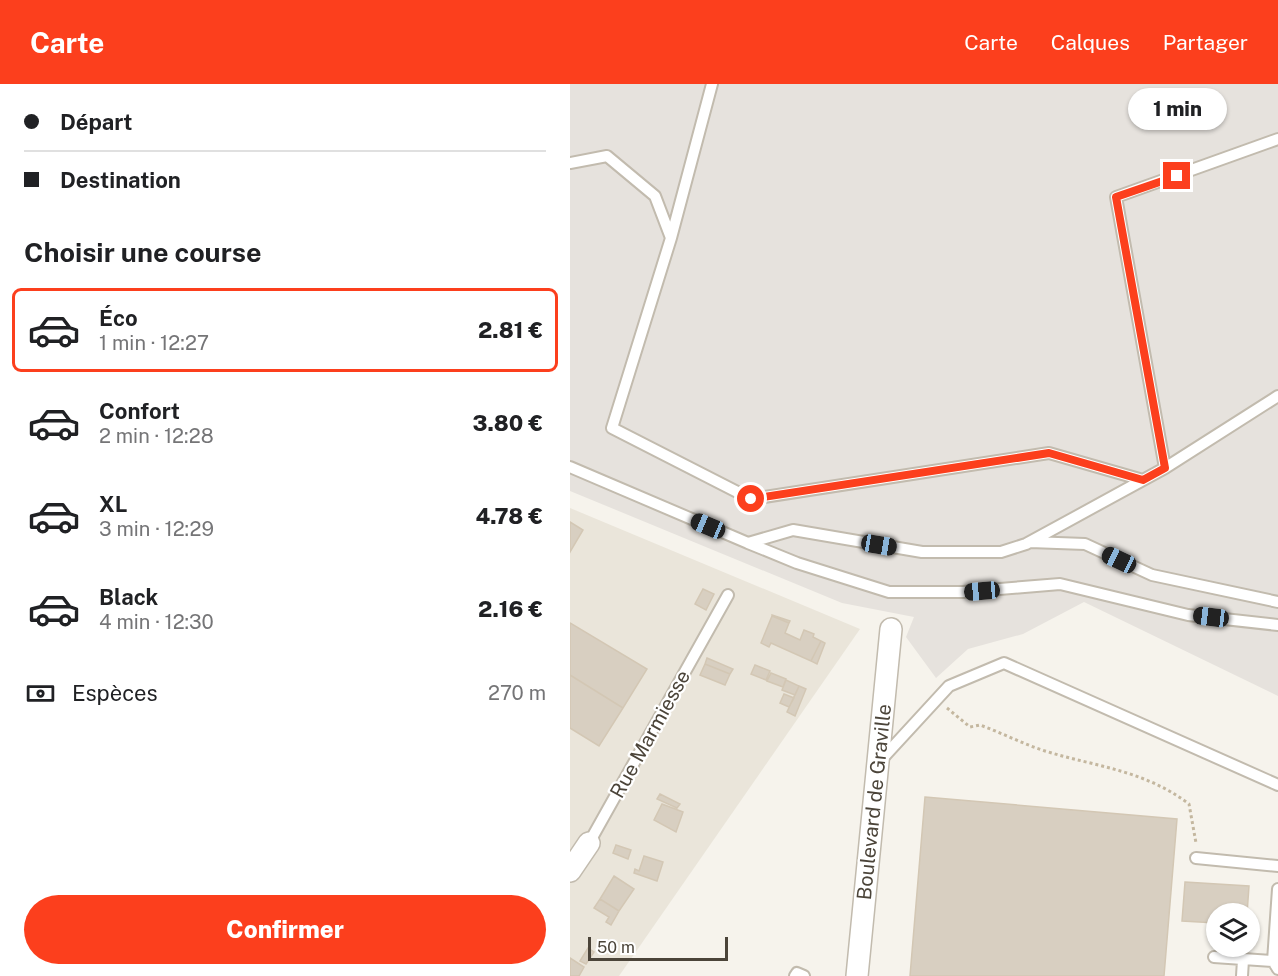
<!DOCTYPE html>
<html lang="fr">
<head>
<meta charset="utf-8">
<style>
  body { margin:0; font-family:"Public Sans",sans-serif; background:#f6f6f6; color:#202124; height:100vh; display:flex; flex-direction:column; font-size:22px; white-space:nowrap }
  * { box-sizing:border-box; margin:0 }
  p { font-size:20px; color:#757577 }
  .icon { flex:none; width:33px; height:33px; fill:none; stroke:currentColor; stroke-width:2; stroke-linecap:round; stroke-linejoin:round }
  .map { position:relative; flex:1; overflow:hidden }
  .panel { display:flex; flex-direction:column; background:#fff; width:570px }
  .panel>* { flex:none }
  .top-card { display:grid; align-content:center; height:132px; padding:0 24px; background:#fff }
  .fabs { position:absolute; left:636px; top:819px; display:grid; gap:12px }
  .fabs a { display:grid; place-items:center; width:54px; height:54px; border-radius:50%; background:#fff; box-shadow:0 2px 4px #0004; font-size:30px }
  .scale { position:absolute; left:18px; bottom:15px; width:140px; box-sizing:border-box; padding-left:6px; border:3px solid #4b4439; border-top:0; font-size:16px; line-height:21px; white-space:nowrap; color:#4b4439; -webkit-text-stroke:4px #fff; paint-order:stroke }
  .end { position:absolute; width:27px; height:27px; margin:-14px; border:8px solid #fc3f1d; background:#fff; box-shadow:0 0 0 3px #fff }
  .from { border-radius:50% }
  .bubble { position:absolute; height:42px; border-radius:21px; background:#fff; box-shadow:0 2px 4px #0004; font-size:20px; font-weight:800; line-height:42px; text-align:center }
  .car { position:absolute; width:18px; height:36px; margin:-18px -9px; border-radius:8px; box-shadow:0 0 4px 2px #0007; background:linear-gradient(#222 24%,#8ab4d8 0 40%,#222 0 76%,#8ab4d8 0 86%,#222 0) }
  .top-card b { display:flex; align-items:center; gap:21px; height:57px; font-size:22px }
  .top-card b+b { border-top:2px solid #e0e0e0 }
  .top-card i { width:15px; height:15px; background:#202124 }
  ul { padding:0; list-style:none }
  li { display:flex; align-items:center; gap:18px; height:84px; margin:0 12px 9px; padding:0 12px; border:3px solid transparent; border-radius:9px }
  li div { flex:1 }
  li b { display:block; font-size:22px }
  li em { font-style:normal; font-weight:800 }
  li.current { border-color:#fc3f1d }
  li>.icon { width:54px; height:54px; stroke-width:1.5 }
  h2 { padding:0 24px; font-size:27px; line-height:72px }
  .pay { display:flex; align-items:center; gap:15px; height:66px; padding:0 24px; font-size:22px }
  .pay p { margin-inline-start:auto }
  .action { display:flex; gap:12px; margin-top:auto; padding:12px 24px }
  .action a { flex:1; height:69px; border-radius:36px; background:#fc3f1d; color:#fff; font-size:24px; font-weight:800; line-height:69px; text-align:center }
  header { display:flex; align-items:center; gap:36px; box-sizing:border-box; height:84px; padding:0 30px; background:#fc3f1d; color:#fff }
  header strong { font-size:28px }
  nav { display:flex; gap:33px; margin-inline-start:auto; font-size:21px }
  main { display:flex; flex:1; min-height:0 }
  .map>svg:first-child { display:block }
</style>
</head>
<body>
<header>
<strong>Carte</strong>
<nav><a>Carte</a><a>Calques</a><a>Partager</a></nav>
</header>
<main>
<section class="panel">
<div class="top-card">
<b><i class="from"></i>Départ</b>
<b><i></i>Destination</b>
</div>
<h2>Choisir une course</h2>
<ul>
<li class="current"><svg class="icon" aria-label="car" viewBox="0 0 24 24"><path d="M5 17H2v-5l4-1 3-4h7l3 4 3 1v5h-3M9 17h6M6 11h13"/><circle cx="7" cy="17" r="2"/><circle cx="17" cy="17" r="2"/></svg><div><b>Éco</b><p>1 min · 12:27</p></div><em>2.81 €</em></li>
<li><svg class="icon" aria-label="car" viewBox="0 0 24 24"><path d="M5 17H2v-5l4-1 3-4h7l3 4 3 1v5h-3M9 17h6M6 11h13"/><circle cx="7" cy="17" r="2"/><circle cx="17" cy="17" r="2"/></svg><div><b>Confort</b><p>2 min · 12:28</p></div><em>3.80 €</em></li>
<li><svg class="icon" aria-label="car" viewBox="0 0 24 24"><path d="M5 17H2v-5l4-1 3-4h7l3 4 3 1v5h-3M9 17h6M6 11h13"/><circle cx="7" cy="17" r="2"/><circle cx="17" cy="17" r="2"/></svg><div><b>XL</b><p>3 min · 12:29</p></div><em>4.78 €</em></li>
<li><svg class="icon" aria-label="car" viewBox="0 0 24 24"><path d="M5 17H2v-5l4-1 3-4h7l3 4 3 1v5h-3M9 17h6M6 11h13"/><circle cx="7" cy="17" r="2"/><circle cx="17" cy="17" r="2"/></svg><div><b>Black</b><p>4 min · 12:30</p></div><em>2.16 €</em></li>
</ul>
<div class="pay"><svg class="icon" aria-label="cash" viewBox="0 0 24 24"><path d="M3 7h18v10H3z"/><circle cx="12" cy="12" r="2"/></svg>Espèces<p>270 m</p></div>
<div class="action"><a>Confirmer</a></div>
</section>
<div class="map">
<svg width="708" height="892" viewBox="0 0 708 892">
  <rect width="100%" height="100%" fill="#f6f3ec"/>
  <path fill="#eae5da" d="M 0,424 L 290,545 L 49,892 L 0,892 Z"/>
  <path fill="#e6e2dd" d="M 0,0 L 708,0 L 708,612 L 514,518 L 453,550 L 398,565 L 366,594 L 336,553 L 344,533 L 272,519 L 0,407 Z"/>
  <path fill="#d8cfc1" stroke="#d3c7b4" stroke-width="1.5" d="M 0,438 L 13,446 L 0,468 Z
    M 133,505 L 144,510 L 136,526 L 125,520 Z
    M 202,531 L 220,537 L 219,539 L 202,532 Z
    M 202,532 L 219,539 L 215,549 L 230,556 L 234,546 L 244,550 L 243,553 L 251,557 L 241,577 L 201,559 L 199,563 L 191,559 Z
    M 0,539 L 77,585 L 53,624 L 0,591 Z
    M 251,557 L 255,559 L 247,580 L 241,577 Z
    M 137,574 L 163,585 L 160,590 L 135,580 Z
    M 135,580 L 160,590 L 155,601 L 130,591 Z
    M 185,581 L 200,587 L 196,596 L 181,590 Z
    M 201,589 L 216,595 L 213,603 L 197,597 Z
    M 0,591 L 53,624 L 29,662 L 0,644 Z
    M 216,596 L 229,602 L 225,611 L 212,606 Z
    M 229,602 L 236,605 L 225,632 L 217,628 Z
    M 214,610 L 224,614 L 219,623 L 210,619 Z
    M 90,710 L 110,720 L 107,724 L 87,715 Z
    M 355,713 L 607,735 L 594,892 L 340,892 Z
    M 92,720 L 113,728 L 106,748 L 84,736 Z
    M 46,761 L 61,766 L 58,775 L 43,769 Z
    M 74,772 L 93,778 L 87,797 L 64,789 L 65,785 L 69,787 Z
    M 44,792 L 64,805 L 49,827 L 30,815 Z
    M 615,798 L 679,802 L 677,830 L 646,830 L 646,839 L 612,837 Z
    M 30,815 L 49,827 L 41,841 L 36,838 L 39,833 L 24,824 Z
    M 18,864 L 24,868 L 16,880 L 10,877 Z
    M 0,874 L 14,883 L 9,892 L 0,892 Z"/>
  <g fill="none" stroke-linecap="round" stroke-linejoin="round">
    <g stroke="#c2bbae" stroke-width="14">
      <path id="service" d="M 0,79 L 37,72 L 85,112 L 101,154 L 142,0
        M 101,154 L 42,344 L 181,415 L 479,369 L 573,396
        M 0,383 L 178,459 L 223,446 L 352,468 L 431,468 L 456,460 L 595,384 L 546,113 L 708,55
        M 595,384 L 708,312
        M 460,458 L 515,460 L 582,491 L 708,518
        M 178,459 L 227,479 L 319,508 L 393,508 L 490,500 L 618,531 L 708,541
        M 310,677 L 379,602 L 434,579 L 708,701
        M 19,759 L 158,511
        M 626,774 L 708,782
        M 644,873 L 703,877 L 708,885
        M 703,877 L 708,805
        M 225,892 L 227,889 L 234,892
        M 672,892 L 673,876"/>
    </g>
    <g stroke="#c2bbae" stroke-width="24">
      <path id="minor" d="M 0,787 L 19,759
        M 287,892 L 321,545"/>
    </g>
    <path stroke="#c4b79f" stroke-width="3" stroke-dasharray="3 3" stroke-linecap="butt" d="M 377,624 L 400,643 L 410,641 C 432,649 453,660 475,667 C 527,683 574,686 619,720 L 626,759"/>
    <use href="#service" stroke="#fff" stroke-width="10"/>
    <use href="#minor" stroke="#fff" stroke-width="21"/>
  </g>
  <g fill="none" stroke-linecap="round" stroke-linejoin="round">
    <path stroke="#fc3f1d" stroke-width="8" d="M 181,415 L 479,369 L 573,396 L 595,384 L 546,113 L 607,92"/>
  </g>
  <g text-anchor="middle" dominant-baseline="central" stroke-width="4.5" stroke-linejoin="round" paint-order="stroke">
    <g font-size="20" fill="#4b4439" stroke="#fff">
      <text transform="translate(80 650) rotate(-61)">Rue Marmiesse</text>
      <text transform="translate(304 718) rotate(-84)">Boulevard de Graville</text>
    </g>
  </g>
</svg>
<div class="fabs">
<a><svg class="icon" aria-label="layers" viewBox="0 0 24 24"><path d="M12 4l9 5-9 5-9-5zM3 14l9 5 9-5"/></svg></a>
</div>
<div class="scale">50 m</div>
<i class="end from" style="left:181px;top:415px"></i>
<i class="end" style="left:607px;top:92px"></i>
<div class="bubble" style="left:558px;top:4px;width:99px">1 min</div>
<i class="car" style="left:138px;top:442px;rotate:293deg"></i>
<i class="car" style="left:309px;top:461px;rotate:100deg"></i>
<i class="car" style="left:549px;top:476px;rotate:295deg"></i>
<i class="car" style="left:412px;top:507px;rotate:265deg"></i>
<i class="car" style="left:641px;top:533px;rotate:277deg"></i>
</div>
</main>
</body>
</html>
